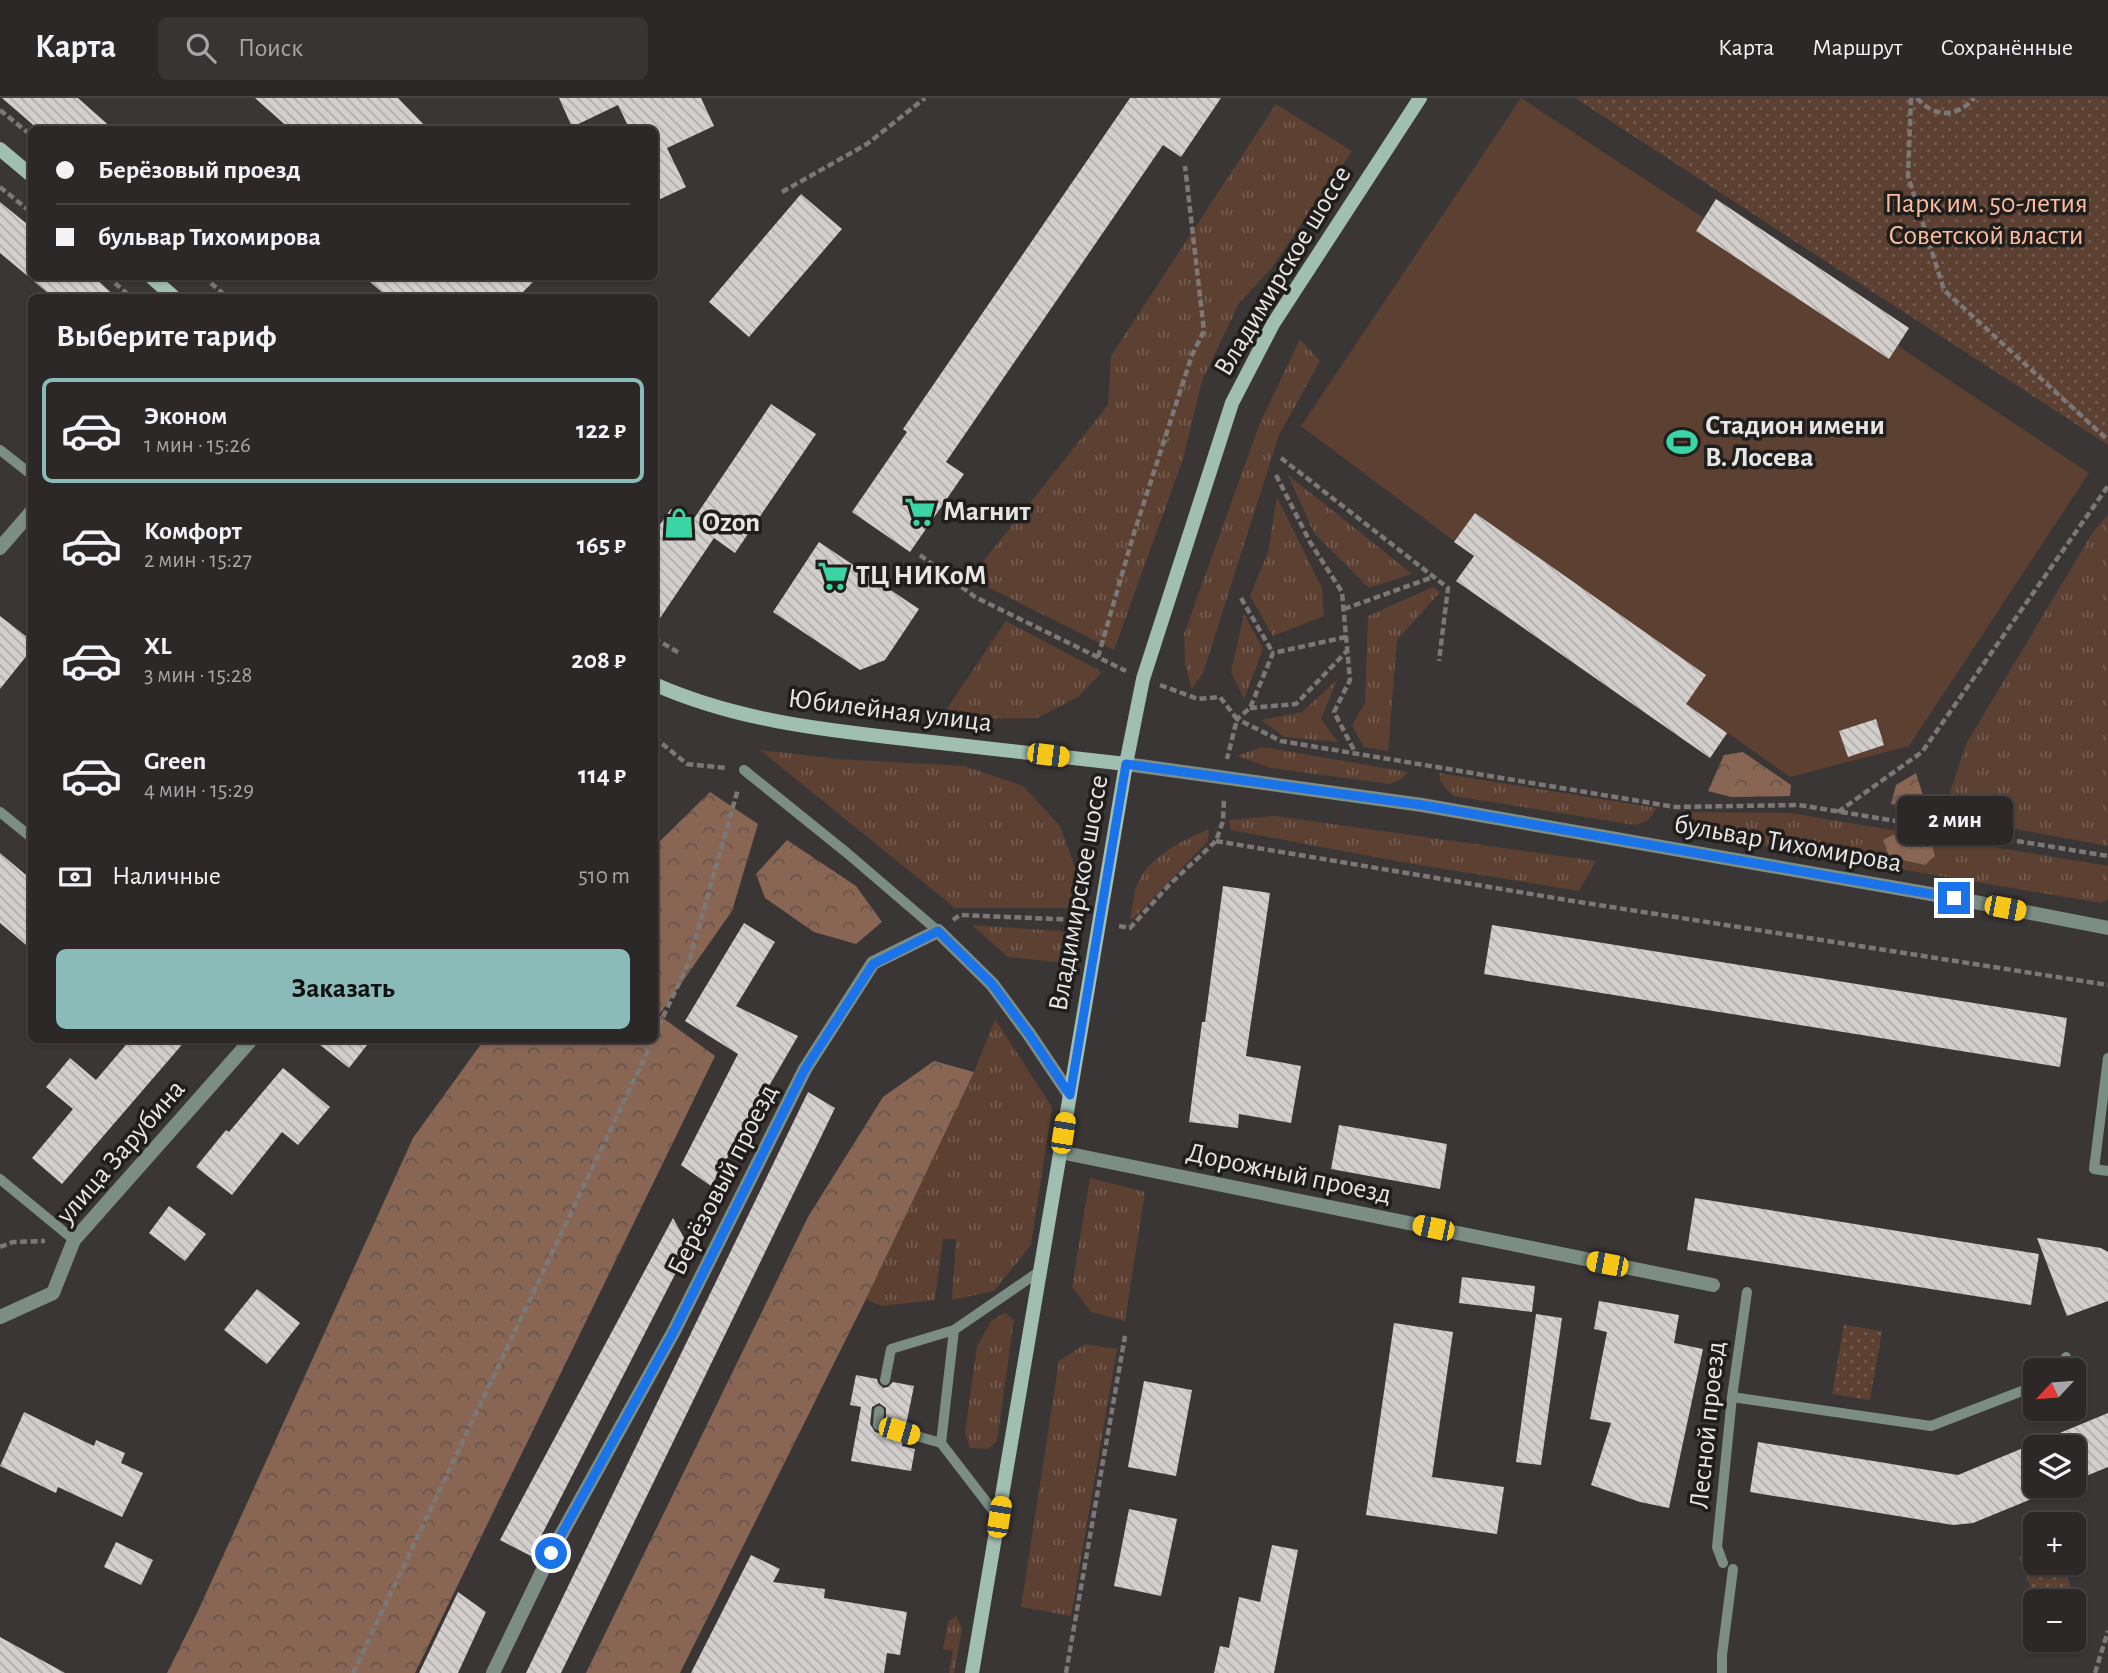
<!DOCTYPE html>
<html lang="ru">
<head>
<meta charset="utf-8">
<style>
  body { margin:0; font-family:"Alegreya Sans",sans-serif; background:#383434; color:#f1f3f6; height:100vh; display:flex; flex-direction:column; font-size:26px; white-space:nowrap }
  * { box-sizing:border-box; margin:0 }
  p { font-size:23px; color:#a6a6a8 }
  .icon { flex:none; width:38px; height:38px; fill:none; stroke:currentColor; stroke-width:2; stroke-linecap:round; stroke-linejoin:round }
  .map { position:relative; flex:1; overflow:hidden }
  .details { position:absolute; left:28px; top:196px; width:630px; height:749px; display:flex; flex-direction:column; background:#2c2828; border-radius:10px; box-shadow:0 2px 5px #0004,0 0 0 2px #484445 }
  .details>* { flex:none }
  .hud { position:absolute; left:28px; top:28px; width:630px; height:154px; border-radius:10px; box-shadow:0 2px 5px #0004,0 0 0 2px #484445; display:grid; align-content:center; height:154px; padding:0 28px; background:#2c2828 }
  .needle { width:46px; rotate:244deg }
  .buttons { position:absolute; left:2023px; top:1260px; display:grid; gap:14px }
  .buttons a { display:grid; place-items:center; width:63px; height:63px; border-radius:10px; background:#2c2828; box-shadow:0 2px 5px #0004,0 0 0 2px #484445; font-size:35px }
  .end { position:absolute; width:32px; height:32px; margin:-16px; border:9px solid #1a73e8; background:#fff; box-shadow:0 0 0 4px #fff }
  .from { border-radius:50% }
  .bubble { position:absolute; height:49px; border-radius:10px; background:#2c2828; box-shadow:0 2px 5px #0004,0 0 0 2px #484445; font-size:23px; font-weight:700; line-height:49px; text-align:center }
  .car { position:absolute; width:21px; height:42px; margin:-21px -10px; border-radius:9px; box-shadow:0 0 5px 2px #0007; background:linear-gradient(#f5c518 24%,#345 0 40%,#f5c518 0 76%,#345 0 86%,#f5c518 0) }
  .hud b { display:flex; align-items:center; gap:24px; height:66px; font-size:26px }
  .hud b+b { border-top:2px solid #484445 }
  .hud i { width:18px; height:18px; background:#f1f3f6 }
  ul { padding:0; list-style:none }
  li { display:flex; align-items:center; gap:21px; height:105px; margin:0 14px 10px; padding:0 14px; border:4px solid transparent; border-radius:10px }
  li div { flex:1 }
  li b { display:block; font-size:26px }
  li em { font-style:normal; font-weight:700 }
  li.current { border-color:#8bbbb9 }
  li>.icon { width:63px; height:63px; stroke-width:1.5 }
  h2 { padding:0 28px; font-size:32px; line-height:84px }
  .pay { display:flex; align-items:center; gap:18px; height:77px; padding:0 28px; font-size:26px }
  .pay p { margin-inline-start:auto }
  .action { display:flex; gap:14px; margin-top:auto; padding:14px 28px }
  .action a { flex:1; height:80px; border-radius:10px; background:#8bbbb9; color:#111; font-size:28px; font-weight:700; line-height:80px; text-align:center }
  header { display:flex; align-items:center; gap:42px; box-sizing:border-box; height:98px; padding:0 35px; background:#2c2828; border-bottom:2px solid #484445 }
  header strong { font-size:33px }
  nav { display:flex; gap:38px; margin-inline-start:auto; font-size:24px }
  .search { width:490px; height:63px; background:#383434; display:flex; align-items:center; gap:18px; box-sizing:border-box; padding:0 24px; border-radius:10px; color:#a6a6a8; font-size:26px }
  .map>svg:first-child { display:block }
</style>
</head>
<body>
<header>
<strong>Карта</strong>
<div class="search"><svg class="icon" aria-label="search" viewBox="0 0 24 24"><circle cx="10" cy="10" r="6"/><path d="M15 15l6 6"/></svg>Поиск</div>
<nav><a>Карта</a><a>Маршрут</a><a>Сохранённые</a></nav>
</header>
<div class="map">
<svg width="2108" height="1575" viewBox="0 0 2108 1575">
  <defs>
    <pattern id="grass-tufts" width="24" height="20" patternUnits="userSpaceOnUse" patternTransform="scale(1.75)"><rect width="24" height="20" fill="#5c4032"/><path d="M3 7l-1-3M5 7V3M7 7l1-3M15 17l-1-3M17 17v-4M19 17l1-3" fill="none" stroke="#735c50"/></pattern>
    <pattern id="forest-crowns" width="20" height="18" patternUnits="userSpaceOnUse" patternTransform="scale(1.75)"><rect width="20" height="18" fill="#896554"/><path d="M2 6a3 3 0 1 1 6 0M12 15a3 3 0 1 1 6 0" fill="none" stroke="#68554c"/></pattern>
    <pattern id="park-dots" width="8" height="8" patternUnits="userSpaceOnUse" patternTransform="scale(1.75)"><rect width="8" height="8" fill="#5c4032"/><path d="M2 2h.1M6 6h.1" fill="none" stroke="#735c50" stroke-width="1.8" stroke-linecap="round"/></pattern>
    <pattern id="building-back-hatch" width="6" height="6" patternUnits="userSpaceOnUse" patternTransform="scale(1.75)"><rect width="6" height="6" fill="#d3cfcd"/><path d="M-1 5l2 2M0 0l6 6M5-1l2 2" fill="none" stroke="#b0acab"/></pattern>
  </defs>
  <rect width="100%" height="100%" fill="#3a3635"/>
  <path fill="url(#grass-tufts)" d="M 1276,6 L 1352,53 L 1270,172 L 1239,205 L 1202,283 L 1183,361 L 1114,552 L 970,480 L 1108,307 L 1111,258 Z
    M 1300,241 L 1320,263 L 1279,337 L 1203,575 L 1192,591 L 1185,565 L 1184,536 L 1260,325 Z
    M 1288,377 L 1412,476 L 1369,490 L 1314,435 Z
    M 1277,399 L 1322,490 L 1324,518 L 1273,538 L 1250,498 L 1268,454 Z
    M 2108,417 L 2108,748 L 1956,720 L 1950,694 L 1966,646 L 2093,434 Z
    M 1433,489 L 1440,494 L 1397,542 L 1388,653 L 1364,649 L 1352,627 L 1365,605 L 1368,518 Z
    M 1244,516 L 1263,551 L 1244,601 L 1231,574 Z
    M 1006,523 L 1102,574 L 1078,599 L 1037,620 L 940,621 Z
    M 1337,582 L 1321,621 L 1338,644 L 1285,639 L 1261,622 L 1302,614 Z
    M 1262,649 L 1408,674 L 1401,681 L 1390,686 L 1271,670 L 1237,658 Z
    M 760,652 L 838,661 L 964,668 L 1023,688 L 1060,728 L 1077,774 L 1075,810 L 955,810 Z
    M 1439,675 L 1657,710 L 1647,723 L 1635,727 L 1454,698 C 1445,691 1440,686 1439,675 Z
    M 1680,714 L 1790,715 L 2108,768 L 2108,801 L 2101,805 L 1692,736 L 1680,722 Z
    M 1275,718 L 1596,763 L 1579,793 L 1402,764 L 1231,732 L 1229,722 Z
    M 1209,731 L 1208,743 L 1133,821 L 1130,820 C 1133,809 1133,797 1137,787 C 1148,759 1183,742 1209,731 Z
    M 972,827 L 1071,834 L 1064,865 L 1008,859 Z
    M 995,921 L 1052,1009 L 1031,1147 L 994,1193 L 952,1202 L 956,1141 L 943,1141 L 935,1202 L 881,1208 L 866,1201 L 974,974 Z
    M 1090,1080 L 1145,1094 L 1125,1223 L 1091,1214 L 1072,1189 Z
    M 1005,1215 L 1014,1222 L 997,1343 L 988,1351 L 970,1350 L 965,1335 L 977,1248 L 991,1223 Z
    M 1085,1246 L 1117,1251 L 1071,1518 L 1021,1509 L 1059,1263 Z
    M 956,1518 L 962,1531 L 954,1575 L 949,1575 L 953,1553 L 943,1551 L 948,1524 Z"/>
  <path fill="url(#forest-crowns)" d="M 1743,654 L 1791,687 L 1790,698 L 1731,699 L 1708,693 L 1724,657 Z
    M 1916,675 L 1925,704 L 1921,711 L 1891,706 L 1896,687 Z
    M 710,694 L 758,726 L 732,813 L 659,917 L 715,958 L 415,1575 L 167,1575 L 198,1513 L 413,1040 L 484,942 L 654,942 L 655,748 Z
    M 1893,737 L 1931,744 L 1935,758 L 1925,767 L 1889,759 L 1883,742 Z
    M 787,742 L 856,788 L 882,824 L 856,846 L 814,834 L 765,800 L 756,776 Z
    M 934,963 L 974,974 L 866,1201 L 680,1575 L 586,1575 L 808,1119 L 883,999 Z"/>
  <path fill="url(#park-dots)" d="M 1575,0 L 2108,0 L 2108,347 Z
    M 1844,1227 L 1882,1233 L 1870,1302 L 1832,1296 Z
    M 2035,1454 L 2035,1465 L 2062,1465 L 2075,1500 L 2066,1503 L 2036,1503 L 2019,1460 Z"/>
  <path fill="#5c4032" d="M 1521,0 L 1704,120 L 1716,101 L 1909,230 L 1898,248 L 2089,375 L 1909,648 L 1790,679 L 1728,635 L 1710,660 L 1474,458 L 1301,328 Z"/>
  <path fill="url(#building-back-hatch)" d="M 2,0 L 78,0 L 114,32 L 39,32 Z
    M 255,0 L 398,0 L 429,32 L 291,32 Z
    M 559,0 L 701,0 L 714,28 L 667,50 L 686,89 L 654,104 L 654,32 L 630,32 L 618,7 L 572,29 Z
    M 1130,0 L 1221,0 L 1181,59 L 1163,47 L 946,364 L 964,376 L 910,454 L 852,414 L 907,334 L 903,331 Z
    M 801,96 L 842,131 L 749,239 L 709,204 Z
    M 1716,101 L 1909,230 L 1889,261 L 1696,133 Z
    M 0,104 L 32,130 L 32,178 L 93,178 L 117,200 L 54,200 L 0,155 Z
    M 363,178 L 539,178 L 517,200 L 389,200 Z
    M 771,306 L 816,336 L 735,455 L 714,440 L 654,529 L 654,435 L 671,411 L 691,425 Z
    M 1475,415 L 1706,577 L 1686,606 L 1727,635 L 1710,660 L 1456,483 L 1474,458 L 1454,444 Z
    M 819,444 L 919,511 L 885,562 L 860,572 L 773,514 Z
    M 0,518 L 32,543 L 32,551 L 0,591 Z
    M 1876,621 L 1884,647 L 1848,659 L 1839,633 Z
    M 0,755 L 32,782 L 32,852 L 0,825 Z
    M 1223,788 L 1270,795 L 1246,958 L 1301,968 L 1291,1025 L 1239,1016 L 1238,1030 L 1189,1024 L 1202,924 L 1205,924 Z
    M 744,825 L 775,844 L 736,908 L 798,938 L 711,1088 L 681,1067 L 738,956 L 685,923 Z
    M 1492,827 L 2067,920 L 2060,969 L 1484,876 Z
    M 130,942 L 186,942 L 62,1086 L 32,1060 L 73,1011 L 46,989 L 70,960 L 96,982 Z
    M 314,942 L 371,942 L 349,970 Z
    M 283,970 L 330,1009 L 298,1047 L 282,1034 L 232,1097 L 196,1069 L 226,1032 L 229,1034 Z
    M 808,994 L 835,1010 L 561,1575 L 526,1575 Z
    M 1339,1027 L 1447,1046 L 1440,1091 L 1331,1071 Z
    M 1695,1100 L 2039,1156 L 2031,1207 L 1687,1152 Z
    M 169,1108 L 206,1136 L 185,1163 L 149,1135 Z
    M 673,1120 L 689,1149 L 531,1458 L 500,1442 Z
    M 2037,1140 L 2101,1150 L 2108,1154 L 2108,1203 L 2067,1218 Z
    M 1462,1179 L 1535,1188 L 1532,1214 L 1459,1205 Z
    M 257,1191 L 300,1225 L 267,1266 L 224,1232 Z
    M 1599,1203 L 1679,1217 L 1674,1245 L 1703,1251 L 1669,1410 L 1640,1404 L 1591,1387 L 1611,1325 L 1590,1321 L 1607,1234 L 1594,1231 Z
    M 1536,1216 L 1562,1220 L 1541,1367 L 1516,1364 Z
    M 1394,1225 L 1453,1234 L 1432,1379 L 1504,1389 L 1497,1436 L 1366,1417 Z
    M 856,1277 L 877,1281 L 878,1285 L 883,1290 L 888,1289 L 893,1284 L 914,1288 L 906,1327 L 886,1321 L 886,1310 L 879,1305 L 872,1309 L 870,1326 L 875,1334 L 903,1342 L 902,1348 L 915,1351 L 911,1373 L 851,1363 L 861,1309 L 850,1307 Z
    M 1144,1283 L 1192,1292 L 1176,1378 L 1128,1369 Z
    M 24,1314 L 94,1348 L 96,1342 L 125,1355 L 121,1365 L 143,1375 L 122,1419 L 58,1389 L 56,1395 L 0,1368 Z
    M 2108,1315 L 2108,1369 L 2074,1383 L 2074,1349 L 2035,1349 L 2035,1388 L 2063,1388 L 1973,1425 L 1953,1427 L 1750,1394 L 1758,1344 L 1958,1377 Z
    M 1129,1411 L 1177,1421 L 1161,1498 L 1114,1488 Z
    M 116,1444 L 153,1462 L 141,1487 L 104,1469 Z
    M 1272,1447 L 1298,1452 L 1274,1575 L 1214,1575 L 1220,1548 L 1229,1550 L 1239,1499 L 1260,1504 Z
    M 751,1457 L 780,1471 L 773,1484 L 825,1491 L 824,1500 L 907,1514 L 900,1557 L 887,1555 L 884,1575 L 691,1575 Z
    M 458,1494 L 486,1514 L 458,1575 L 419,1575 Z
    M 0,1539 L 65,1575 L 0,1575 Z"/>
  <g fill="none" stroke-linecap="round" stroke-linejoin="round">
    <path stroke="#7b7877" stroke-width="4.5" stroke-dasharray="7 3.5" stroke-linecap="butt" d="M 1911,0 L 1908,78 L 1944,192 L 2108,342
      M 1917,0 C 1934,20 1957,20 1974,0
      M 0,12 L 32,38
      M 0,89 L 32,115
      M 782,94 L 867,46 L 925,0
      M 107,178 L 132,200
      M 203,178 L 228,200
      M 1281,360 L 1448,490 L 1439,563
      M 1276,377 L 1310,444 L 1342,494 L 1350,582 L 1334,614 L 1355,654
      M 920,457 L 975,499 L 1126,573
      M 1241,500 L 1273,555
      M 1344,511 L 1433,479
      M 1346,539 L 1273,555 L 1250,610 L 1237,621 L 1281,643 L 1675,709 L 1799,707 L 2108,758
      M 654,540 L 681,556
      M 1098,559 L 1134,435 L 1192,257 L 1204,233 L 1185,68
      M 1160,587 L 1198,601 L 1220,599 L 1237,621 L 1227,661
      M 1250,610 L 1296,606 L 1347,553
      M 654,639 L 687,666 L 726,670
      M 1838,714 L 1922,654 L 2108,388
      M 1216,743 L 1573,803 L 2108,887
      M 953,822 L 960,817 L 1079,822
      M 1119,828 L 1130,830 L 1169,787 L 1216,743 L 1223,723 L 1224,701
      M 654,938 L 689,864 L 738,691
      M 0,1149 L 13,1144 L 45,1143
      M 353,1575 L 653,942
      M 1066,1575 L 1125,1238
      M 2095,1575 L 2108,1533"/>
    <path stroke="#7b8d85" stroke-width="10" d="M 0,352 L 32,377
      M 744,672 L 847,755 L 938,833
      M 0,714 L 32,740
      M 2108,960 L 2094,1071 L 2108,1073
      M 0,1081 L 74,1142
      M 2059,1272 L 2066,1259
      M 885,1282 L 891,1251 L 954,1232
      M 1732,1299 L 1931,1328 L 2035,1288
      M 879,1313 L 878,1327 L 941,1345
      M 998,1419 L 941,1345 L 954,1232 L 1040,1173
      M 1723,1465 L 1717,1449 L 1732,1299 L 1747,1194
      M 1722,1575 L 1722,1557 L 1733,1471"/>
    <path stroke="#7b8d85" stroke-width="14" d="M 0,450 L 32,413
      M 1060,1054 L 1713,1187
      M 0,1219 L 53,1195 L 74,1142 L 251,942
      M 493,1575 L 551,1455 L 674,1233 L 805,971 L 873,865 L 938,833 L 992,886 L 1029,936 L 1070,997"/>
    <path stroke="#7b8d85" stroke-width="14" d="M 1126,666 L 1422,707 L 1954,800 L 2108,830"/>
    <path stroke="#a0beb1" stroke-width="14" d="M 0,51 L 32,78
      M 150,178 L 175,200
      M 654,586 C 737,623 825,632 914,642 C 984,650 1055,658 1126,666
      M 972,1575 L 1126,666 L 1143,581 L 1232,305 L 1273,226 L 1420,0"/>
  </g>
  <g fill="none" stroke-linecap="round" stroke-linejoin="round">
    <path stroke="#1a73e8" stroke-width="9" d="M 551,1455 L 674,1233 L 805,971 L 873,866 L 938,833 L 992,886 L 1029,936 L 1070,997 L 1126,666 L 1422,707 L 1954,800"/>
  </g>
  <defs>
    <g id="stadium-bare" transform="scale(2.415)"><path d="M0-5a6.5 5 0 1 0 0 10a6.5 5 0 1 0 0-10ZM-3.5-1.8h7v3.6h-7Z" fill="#3ad4a5" stroke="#201e1d" stroke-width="2.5" paint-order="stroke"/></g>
    <g id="supermarket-bare" transform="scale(2.415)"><path d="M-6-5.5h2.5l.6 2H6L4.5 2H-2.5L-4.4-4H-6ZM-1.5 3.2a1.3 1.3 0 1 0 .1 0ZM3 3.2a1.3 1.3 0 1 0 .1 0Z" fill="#3ad4a5" stroke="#201e1d" stroke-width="2.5" paint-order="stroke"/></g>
    <g id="shop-bare" transform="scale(2.415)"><path d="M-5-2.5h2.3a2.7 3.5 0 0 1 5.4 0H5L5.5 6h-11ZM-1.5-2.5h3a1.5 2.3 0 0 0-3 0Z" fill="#3ad4a5" stroke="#201e1d" stroke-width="2.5" paint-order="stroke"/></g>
  </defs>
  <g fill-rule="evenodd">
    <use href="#stadium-bare" x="1682" y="344"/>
    <use href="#supermarket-bare" x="920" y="414"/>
    <use href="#shop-bare" x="679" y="425"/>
    <use href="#supermarket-bare" x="833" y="478"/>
  </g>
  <g text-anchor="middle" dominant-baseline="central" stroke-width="7" stroke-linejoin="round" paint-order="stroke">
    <g font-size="28" fill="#fcbd9e" stroke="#201e1d">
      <text x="1986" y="106">Парк им. 50-летия<tspan x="1986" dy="32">Советской власти</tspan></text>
    </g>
    <g font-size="28" fill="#e8e6e5" stroke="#201e1d">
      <text transform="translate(1283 173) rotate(-59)">Владимирское шоссе</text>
      <text transform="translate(890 613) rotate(7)">Юбилейная улица</text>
      <text transform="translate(1788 746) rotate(10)">бульвар Тихомирова</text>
      <text transform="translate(1079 795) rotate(-80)">Владимирское шоссе</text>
      <text transform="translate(121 1054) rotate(-49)">улица Зарубина</text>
      <text transform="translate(1289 1076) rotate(12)">Дорожный проезд</text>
      <text transform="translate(723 1082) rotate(-63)">Берёзовый проезд</text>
      <text transform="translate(1708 1327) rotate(-84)">Лесной проезд</text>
    </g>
    <g font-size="28" font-weight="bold" fill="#e8e6e5" stroke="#201e1d" text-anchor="start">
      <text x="1705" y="328">Стадион имени<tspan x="1705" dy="32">В. Лосева</tspan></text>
      <text x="943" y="414">Магнит</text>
      <text x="702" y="425">Ozon</text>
      <text x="856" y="478">ТЦ НИКоМ</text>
    </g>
  </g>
</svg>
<div class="buttons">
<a><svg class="needle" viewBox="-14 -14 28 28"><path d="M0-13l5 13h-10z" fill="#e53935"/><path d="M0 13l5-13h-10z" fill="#a6a6a8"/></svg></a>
<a><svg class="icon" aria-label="layers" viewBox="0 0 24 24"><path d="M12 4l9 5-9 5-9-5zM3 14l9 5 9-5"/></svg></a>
<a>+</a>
<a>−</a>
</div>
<i class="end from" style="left:551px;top:1455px"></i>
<i class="end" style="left:1954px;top:800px"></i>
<div class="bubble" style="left:1897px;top:698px;width:116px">2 мин</div>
<i class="car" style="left:1048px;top:657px;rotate:97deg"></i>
<i class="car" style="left:2005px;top:810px;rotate:101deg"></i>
<i class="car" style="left:1063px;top:1035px;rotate:9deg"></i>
<i class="car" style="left:1433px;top:1130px;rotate:282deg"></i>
<i class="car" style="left:1607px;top:1166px;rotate:281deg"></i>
<i class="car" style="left:899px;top:1333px;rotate:106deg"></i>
<i class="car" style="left:999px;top:1419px;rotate:9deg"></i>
<div class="hud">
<b><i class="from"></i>Берёзовый проезд</b>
<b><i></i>бульвар Тихомирова</b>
</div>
<section class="details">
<h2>Выберите тариф</h2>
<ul>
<li class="current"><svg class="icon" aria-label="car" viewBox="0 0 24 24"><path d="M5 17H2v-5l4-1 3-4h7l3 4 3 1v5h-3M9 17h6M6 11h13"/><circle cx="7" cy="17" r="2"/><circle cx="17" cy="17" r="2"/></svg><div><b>Эконом</b><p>1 мин · 15:26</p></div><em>122 ₽</em></li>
<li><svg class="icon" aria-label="car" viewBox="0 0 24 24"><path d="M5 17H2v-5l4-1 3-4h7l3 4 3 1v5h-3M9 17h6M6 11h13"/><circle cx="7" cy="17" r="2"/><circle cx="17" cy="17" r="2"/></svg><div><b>Комфорт</b><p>2 мин · 15:27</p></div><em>165 ₽</em></li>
<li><svg class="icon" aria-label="car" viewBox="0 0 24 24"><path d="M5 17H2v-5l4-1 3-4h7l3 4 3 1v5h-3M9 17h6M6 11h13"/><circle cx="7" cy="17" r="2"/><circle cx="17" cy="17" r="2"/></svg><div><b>XL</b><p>3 мин · 15:28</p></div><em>208 ₽</em></li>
<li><svg class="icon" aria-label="car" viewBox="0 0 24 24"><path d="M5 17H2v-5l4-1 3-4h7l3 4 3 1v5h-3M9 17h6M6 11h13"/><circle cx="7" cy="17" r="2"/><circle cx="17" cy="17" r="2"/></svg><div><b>Green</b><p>4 мин · 15:29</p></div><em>114 ₽</em></li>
</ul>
<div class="pay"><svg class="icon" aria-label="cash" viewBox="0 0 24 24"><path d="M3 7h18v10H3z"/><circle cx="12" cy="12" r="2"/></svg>Наличные<p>510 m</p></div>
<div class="action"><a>Заказать</a></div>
</section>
</div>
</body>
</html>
